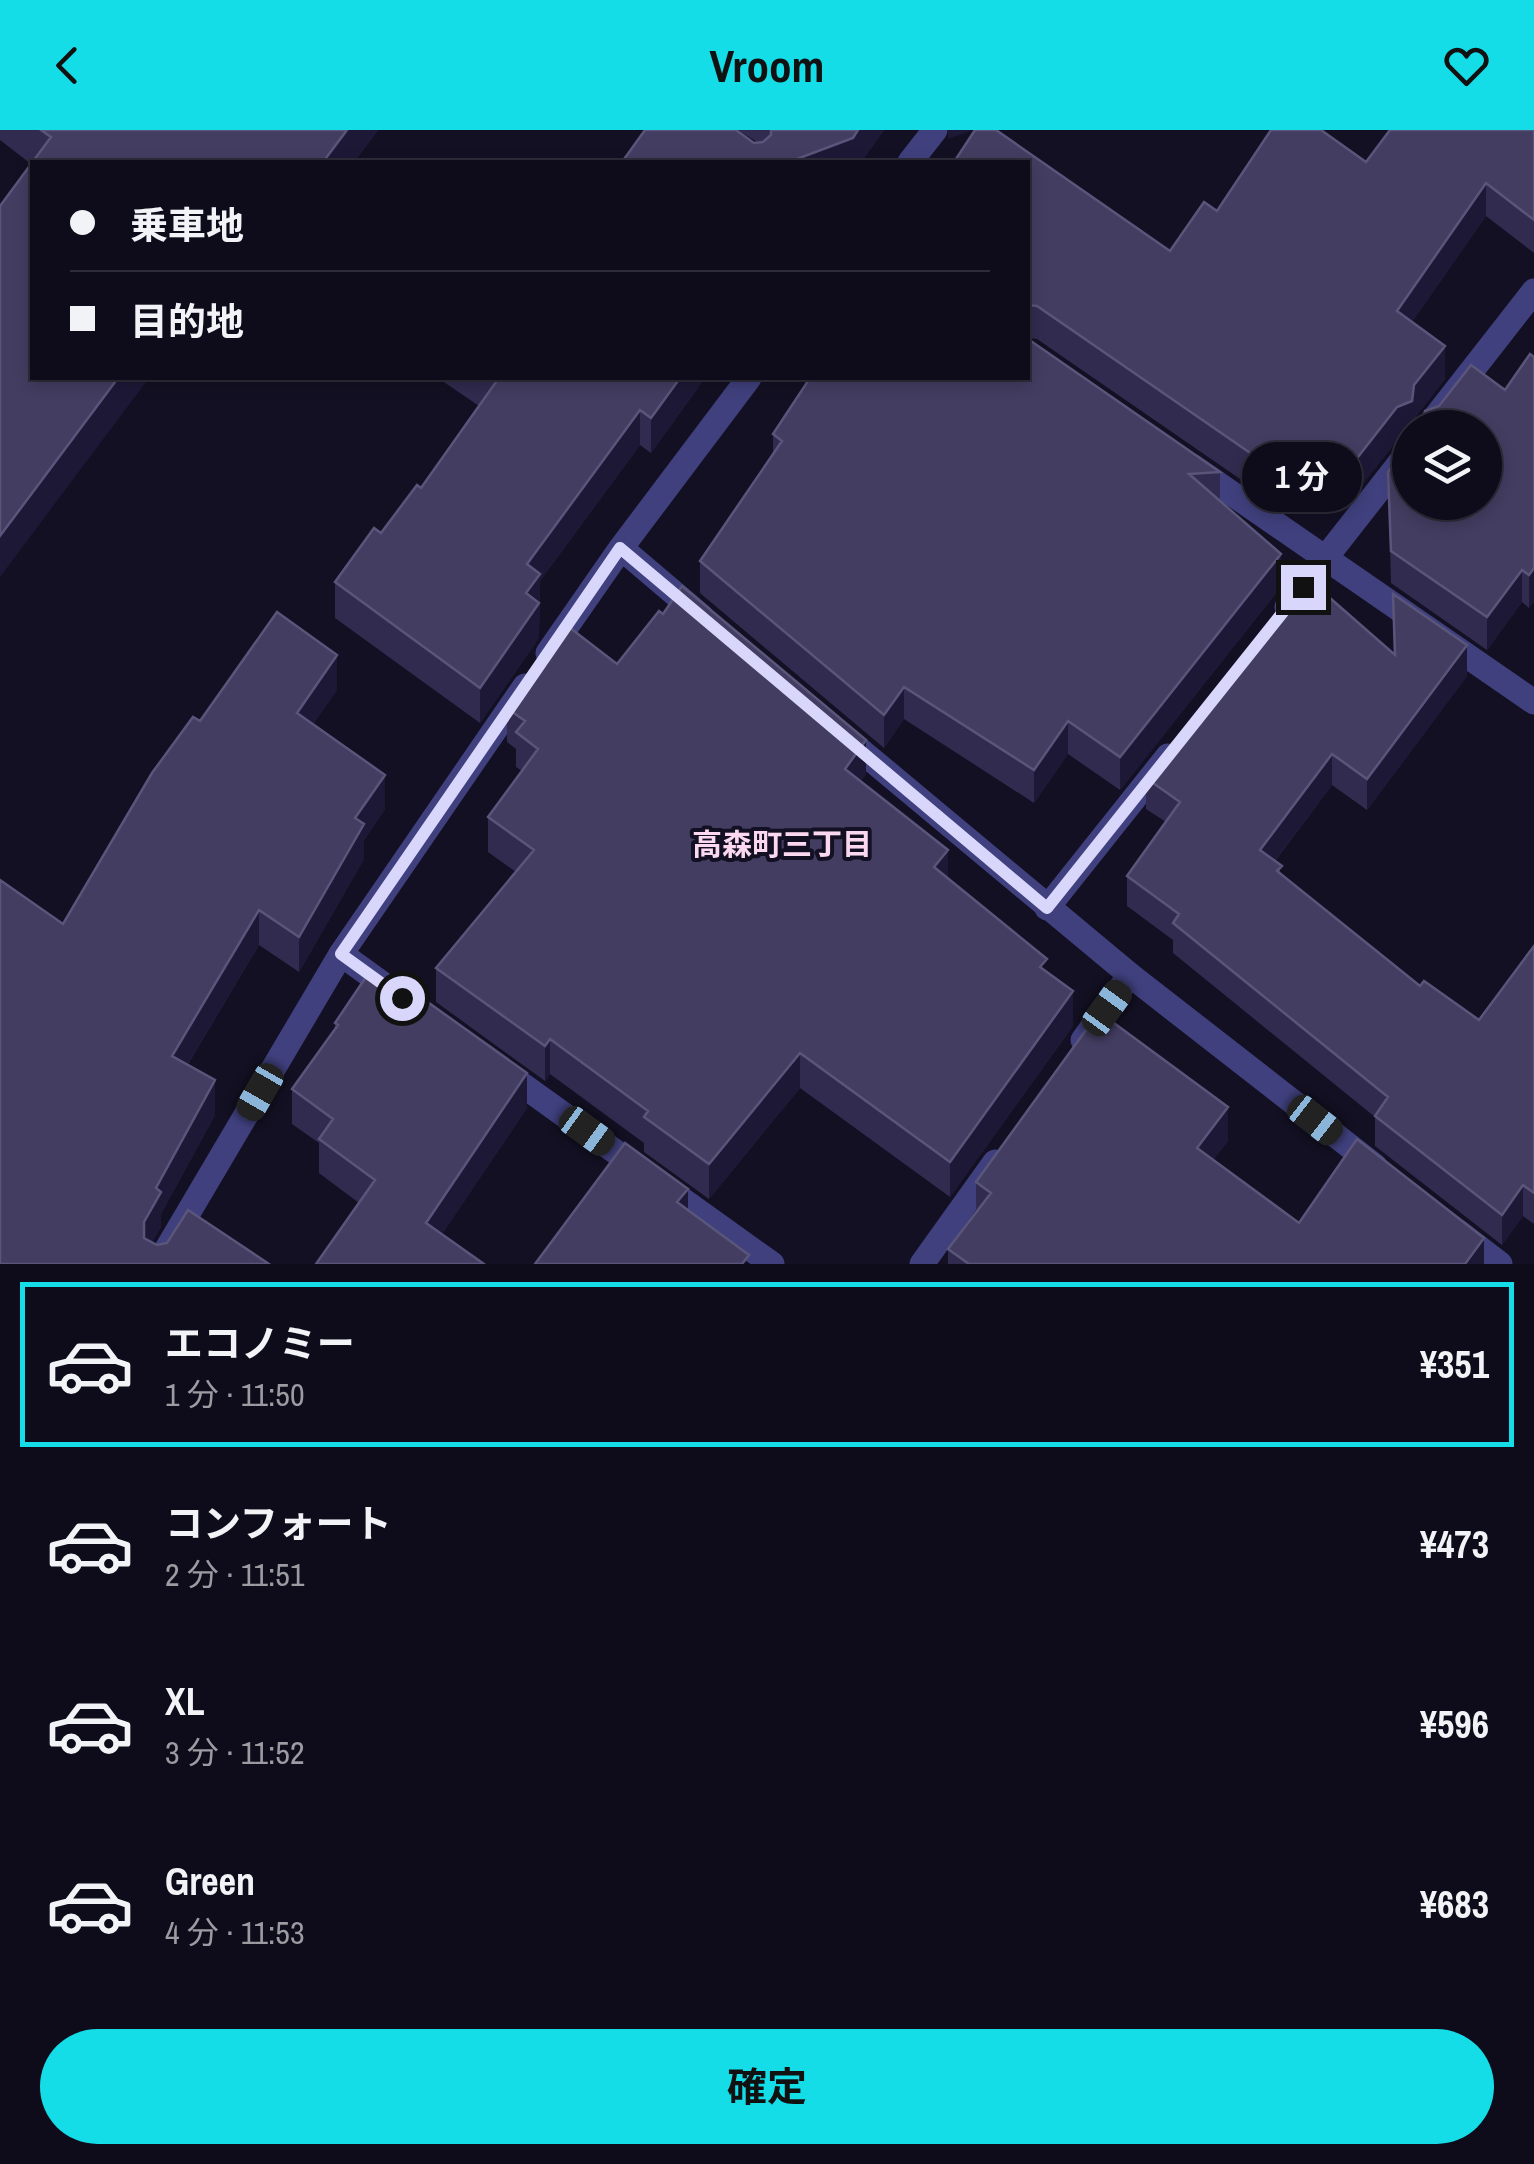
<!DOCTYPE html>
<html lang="ja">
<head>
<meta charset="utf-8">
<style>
  body { margin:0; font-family:"Archivo Narrow","Noto Sans JP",sans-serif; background:#171523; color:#f1f3f6; height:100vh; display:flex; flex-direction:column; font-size:38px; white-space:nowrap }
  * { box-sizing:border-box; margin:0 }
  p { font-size:32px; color:#9b9ba2 }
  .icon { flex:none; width:55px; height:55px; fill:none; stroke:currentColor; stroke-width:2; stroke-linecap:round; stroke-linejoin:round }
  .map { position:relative; height:1134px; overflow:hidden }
  .sheet { display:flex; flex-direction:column; background:#0e0c1a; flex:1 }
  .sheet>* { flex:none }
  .top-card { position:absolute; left:30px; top:30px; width:1000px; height:220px; border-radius:0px; box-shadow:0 5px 15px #0003,0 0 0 2px #2e2c39; display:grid; align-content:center; height:220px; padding:0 40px; background:#0e0c1a }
  .controls { position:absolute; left:1392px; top:280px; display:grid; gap:20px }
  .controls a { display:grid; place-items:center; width:110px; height:110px; border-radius:50%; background:#0e0c1a; box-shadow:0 5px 15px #0003,0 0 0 2px #2e2c39; font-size:50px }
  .end { position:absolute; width:45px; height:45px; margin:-22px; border:12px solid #d8d6fb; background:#111; box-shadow:0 0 0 5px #111 }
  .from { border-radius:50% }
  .bubble { position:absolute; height:70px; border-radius:35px; background:#0e0c1a; box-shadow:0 5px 15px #0003,0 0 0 2px #2e2c39; font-size:32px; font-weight:700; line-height:70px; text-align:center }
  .car { position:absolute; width:30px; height:60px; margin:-30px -15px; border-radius:12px; box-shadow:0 0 8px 2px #0007; background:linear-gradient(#222 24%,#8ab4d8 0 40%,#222 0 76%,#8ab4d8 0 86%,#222 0) }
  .top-card b { display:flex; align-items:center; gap:35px; height:95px; font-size:38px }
  .top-card b+b { border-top:2px solid #2e2c39 }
  .top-card i { width:25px; height:25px; background:#f1f3f6 }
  ul { padding:18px 0 0; list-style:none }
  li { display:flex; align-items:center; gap:30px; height:165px; margin:0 20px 15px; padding:0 20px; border:5px solid transparent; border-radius:0px }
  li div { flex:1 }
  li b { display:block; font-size:38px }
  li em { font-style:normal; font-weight:700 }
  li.current { border-color:#15dde8 }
  li>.icon { width:90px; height:90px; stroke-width:1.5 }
  .action { display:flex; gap:20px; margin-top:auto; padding:20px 40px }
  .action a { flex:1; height:115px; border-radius:60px; background:#15dde8; color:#111; font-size:40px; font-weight:700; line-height:115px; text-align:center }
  header { display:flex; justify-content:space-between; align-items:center; height:130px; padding:0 40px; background:#15dde8; color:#111; font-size:45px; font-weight:700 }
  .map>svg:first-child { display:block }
</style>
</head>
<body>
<header><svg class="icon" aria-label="back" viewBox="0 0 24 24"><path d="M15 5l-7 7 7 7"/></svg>Vroom<svg class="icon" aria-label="heart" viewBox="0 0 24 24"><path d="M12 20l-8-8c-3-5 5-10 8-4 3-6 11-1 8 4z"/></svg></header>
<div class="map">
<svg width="1534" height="1134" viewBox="0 0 1534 1134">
  <rect width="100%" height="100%" fill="#131023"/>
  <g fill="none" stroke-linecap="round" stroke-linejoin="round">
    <path stroke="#40407e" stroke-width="25" d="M 341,824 L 435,892
      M 500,939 L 772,1134"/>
    <path stroke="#40407e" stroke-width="25" d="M 910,32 L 935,0
      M 1427,298 L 1534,161
      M 1192,336 L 1534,572
      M 621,418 L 701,486
      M 1287,477 L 1410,320
      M 548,523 L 621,418 L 749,248
      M 842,605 L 1130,845 L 1375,1036
      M 1047,778 L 1168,626
      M 1083,910 L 1130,845
      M 1457,1101 L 1500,1134
      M 158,1134 L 341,824 L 525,556
      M 922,1134 L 995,1032"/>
  </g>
  <path fill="#312b4f" d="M 0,0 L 378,0 L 354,32 L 31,34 L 0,10 Z
    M 738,0 L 884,0 L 861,32 L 622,32 L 757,12 Z
    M 1534,0 L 1534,123 L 1486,86 L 1412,192 L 1445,249 L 1354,365 L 1272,371 L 1037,209 L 1028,208 L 1028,32 L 1170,121 L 1217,81 L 1366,32 Z
    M 1534,227 L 1534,471 L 1529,478 L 1522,472 L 1487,520 L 1391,453 L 1388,342 L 1505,260 Z
    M 438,248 L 705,248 L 651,323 L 640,315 L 540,451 L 539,508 L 480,593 L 335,488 L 335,452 L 421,358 L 479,276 Z
    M 773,304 L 1220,342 L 1220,371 L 1281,457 L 1120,660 L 1068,624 L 1034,673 L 904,589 L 884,618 L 700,463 L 700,431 L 773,325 Z
    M 1393,464 L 1467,546 L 1367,680 L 1332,655 L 1275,731 L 1282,745 L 1420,856 L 1479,890 L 1534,816 L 1534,1094 L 1523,1086 L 1502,1115 L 1375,1016 L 1375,987 L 1173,823 L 1173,810 L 1127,776 L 1127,746 L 1166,692 L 1146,679 L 1146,648 L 1394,524 Z
    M 617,534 L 866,644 L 861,651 L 948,748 L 1047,842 L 1073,896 L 950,1067 L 800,958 L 709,1069 L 644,1022 L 644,1013 L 550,944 L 545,951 L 436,872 L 436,838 L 516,742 L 488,722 L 488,687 L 522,641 L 516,637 L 516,619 L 507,612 L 507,578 Z
    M 337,560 L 313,594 L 385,679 L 364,710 L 364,729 L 299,842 L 259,815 L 188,934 L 215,985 L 161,1084 L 161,1097 L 152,1112 L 157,1115 L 269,1134 L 0,1134 L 63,794 Z
    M 335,893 L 527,978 L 442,1104 L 359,1073 L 319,1043 L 319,1013 L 292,994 L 292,959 L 335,900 Z
    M 1228,1011 L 1213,1030 L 1299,1093 L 1484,1134 L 948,1134 L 948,1119 L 976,1082 L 976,1052 Z"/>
  <path fill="#1d1836" d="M 347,0 L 378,0 L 354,32 L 323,32 Z
    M 858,0 L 884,0 L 861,32 L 788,32 Z
    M 948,0 L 973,0 L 948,9 Z
    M 1486,53 L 1486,86 L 1397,214 L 1397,181 Z
    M 1445,216 L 1445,249 L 1414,288 L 1413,298 L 1410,298 L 1410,305 L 1397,310 L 1354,365 L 1354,332 Z
    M 118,248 L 149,248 L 0,447 L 0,406 Z
    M 680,248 L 705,248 L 651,323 L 651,288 Z
    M 640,280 L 640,315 L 540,451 L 539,508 L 480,593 L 480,558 L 527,434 Z
    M 1281,424 L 1281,457 L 1120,660 L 1120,627 Z
    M 1534,438 L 1534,471 L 1529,478 L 1529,445 Z
    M 1522,440 L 1522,472 L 1487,520 L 1487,487 Z
    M 1467,515 L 1467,546 L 1367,680 L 1367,649 Z
    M 337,525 L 337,560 L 297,618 L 297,583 Z
    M 904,557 L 904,589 L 884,618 L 884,585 Z
    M 1068,591 L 1068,624 L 1034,673 L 1034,640 Z
    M 866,610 L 866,644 L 845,673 L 845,639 Z
    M 1332,624 L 1332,655 L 1260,750 L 1260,720 Z
    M 385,645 L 385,679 L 364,710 L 364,729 L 299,842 L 299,807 L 355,688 Z
    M 948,720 L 948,755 L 934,737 Z
    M 259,780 L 259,815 L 172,960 L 172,926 Z
    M 1073,861 L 1073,896 L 950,1067 L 950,1032 Z
    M 550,909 L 550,944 L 545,951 L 545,916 Z
    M 800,923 L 800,958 L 709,1069 L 709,1034 Z
    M 527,943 L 527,978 L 426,1128 L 426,1093 Z
    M 215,950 L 215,985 L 161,1084 L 161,1097 L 144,1127 L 144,1092 L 156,1058 Z
    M 1228,977 L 1228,1011 L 1197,1052 L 1197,1018 Z
    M 1523,1055 L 1523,1086 L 1502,1115 L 1502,1085 Z
    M 688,1059 L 688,1094 L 677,1072 Z
    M 1484,1108 L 1484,1134 L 1465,1134 Z"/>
  <path fill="#433d61" stroke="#5a557a" stroke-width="2.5" d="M 41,0 L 347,0 L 323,32 L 32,32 L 32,248 L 118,248 L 0,406 L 0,76 L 51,7 Z
    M 645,0 L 736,0 L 754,13 L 763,12 L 771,5 L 771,0 L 858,0 L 853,8 L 789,32 L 622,32 Z
    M 975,0 L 996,0 L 1170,121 L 1204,72 L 1217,81 L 1271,0 L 1321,0 L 1366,32 L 1390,0 L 1534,0 L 1534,90 L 1486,53 L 1397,181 L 1445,216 L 1414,255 L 1412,271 L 1397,277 L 1354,332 L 1272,338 L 1037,176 L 1028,175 L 1028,32 L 954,32 Z
    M 1028,209 L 1220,342 L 1189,344 L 1281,424 L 1120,627 L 1068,591 L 1034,640 L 904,557 L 884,585 L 700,431 L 782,311 L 773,304 L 810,248 L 1028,248 Z
    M 1530,224 L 1534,227 L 1534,438 L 1529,445 L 1522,440 L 1487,487 L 1391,421 L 1388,342 L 1410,314 L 1410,372 L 1485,372 L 1485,298 L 1423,298 L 1425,281 L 1439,276 L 1471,235 L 1505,260 Z
    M 489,248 L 680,248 L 651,288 L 640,280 L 527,434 L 540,444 L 526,463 L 539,473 L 480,558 L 335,452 L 374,398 L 381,403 L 417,355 L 421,358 L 496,252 Z
    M 1306,447 L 1395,525 L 1393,464 L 1467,515 L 1367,649 L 1332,624 L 1260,720 L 1282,736 L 1277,741 L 1420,856 L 1424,851 L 1479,890 L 1534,816 L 1534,1063 L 1523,1055 L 1502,1085 L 1375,986 L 1388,967 L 1173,793 L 1179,784 L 1127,746 L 1180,672 L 1146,648 Z
    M 682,456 L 866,610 L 845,639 L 948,720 L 934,737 L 1047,829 L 1040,837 L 1073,861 L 950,1032 L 800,923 L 709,1034 L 644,987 L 648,981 L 550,909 L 545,916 L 436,838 L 534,720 L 488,687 L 538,619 L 516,602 L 525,591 L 507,578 L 565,494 L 617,534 L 659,481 L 663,484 Z
    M 277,482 L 337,525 L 297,583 L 385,645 L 355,688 L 364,694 L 299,807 L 259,780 L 172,926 L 215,950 L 156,1058 L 161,1062 L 144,1092 L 144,1108 L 157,1115 L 167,1113 L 188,1080 L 269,1134 L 0,1134 L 0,750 L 63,794 L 152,643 L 193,587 L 200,591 Z
    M 366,847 L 406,874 L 415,863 L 527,943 L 426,1093 L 484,1134 L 316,1134 L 375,1050 L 319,1009 L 333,989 L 292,959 L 338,895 L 335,893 Z
    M 1099,882 L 1228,977 L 1197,1018 L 1299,1093 L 1357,1009 L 1484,1108 L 1465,1134 L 969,1134 L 948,1119 L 991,1063 L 976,1052 Z
    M 625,1013 L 688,1059 L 677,1072 L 749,1125 L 742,1134 L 535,1134 Z"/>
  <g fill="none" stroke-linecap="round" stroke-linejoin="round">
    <path stroke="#d8d6fb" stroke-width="12" d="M 402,868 L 341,824 L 620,418 L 1047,778 L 1303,457"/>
  </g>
  <g text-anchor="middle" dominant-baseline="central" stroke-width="8" stroke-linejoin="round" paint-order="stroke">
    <g font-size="30" font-weight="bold" fill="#fbd8f0" stroke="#131023">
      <text x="782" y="714">高森町三丁目</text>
    </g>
  </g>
</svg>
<div class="controls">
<a><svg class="icon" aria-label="layers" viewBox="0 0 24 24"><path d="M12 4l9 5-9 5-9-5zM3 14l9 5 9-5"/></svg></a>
</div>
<i class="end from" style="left:402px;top:868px"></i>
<i class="end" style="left:1303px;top:457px"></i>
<div class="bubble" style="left:1242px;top:312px;width:120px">1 分</div>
<i class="car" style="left:1107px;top:878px;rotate:36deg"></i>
<i class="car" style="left:260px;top:962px;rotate:210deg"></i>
<i class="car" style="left:1315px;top:990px;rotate:128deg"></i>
<i class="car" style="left:587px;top:1001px;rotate:126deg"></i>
<div class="top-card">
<b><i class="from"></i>乗車地</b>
<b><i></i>目的地</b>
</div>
</div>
<section class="sheet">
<ul>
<li class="current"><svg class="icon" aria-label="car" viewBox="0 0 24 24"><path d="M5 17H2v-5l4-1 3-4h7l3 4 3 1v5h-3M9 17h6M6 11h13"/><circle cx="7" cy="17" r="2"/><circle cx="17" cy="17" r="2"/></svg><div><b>エコノミー</b><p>1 分 · 11:50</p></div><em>¥351</em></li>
<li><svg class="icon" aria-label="car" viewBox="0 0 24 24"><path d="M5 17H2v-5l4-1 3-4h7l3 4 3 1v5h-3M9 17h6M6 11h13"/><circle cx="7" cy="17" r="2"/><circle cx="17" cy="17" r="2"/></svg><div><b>コンフォート</b><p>2 分 · 11:51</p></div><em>¥473</em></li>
<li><svg class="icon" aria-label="car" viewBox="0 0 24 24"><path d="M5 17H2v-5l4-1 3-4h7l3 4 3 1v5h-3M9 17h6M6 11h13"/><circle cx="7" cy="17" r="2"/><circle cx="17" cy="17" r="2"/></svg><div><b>XL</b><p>3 分 · 11:52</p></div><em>¥596</em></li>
<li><svg class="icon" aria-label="car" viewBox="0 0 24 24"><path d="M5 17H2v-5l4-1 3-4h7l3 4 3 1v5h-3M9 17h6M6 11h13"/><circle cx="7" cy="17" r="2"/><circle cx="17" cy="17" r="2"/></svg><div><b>Green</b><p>4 分 · 11:53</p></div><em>¥683</em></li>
</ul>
<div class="action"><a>確定</a></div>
</section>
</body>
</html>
